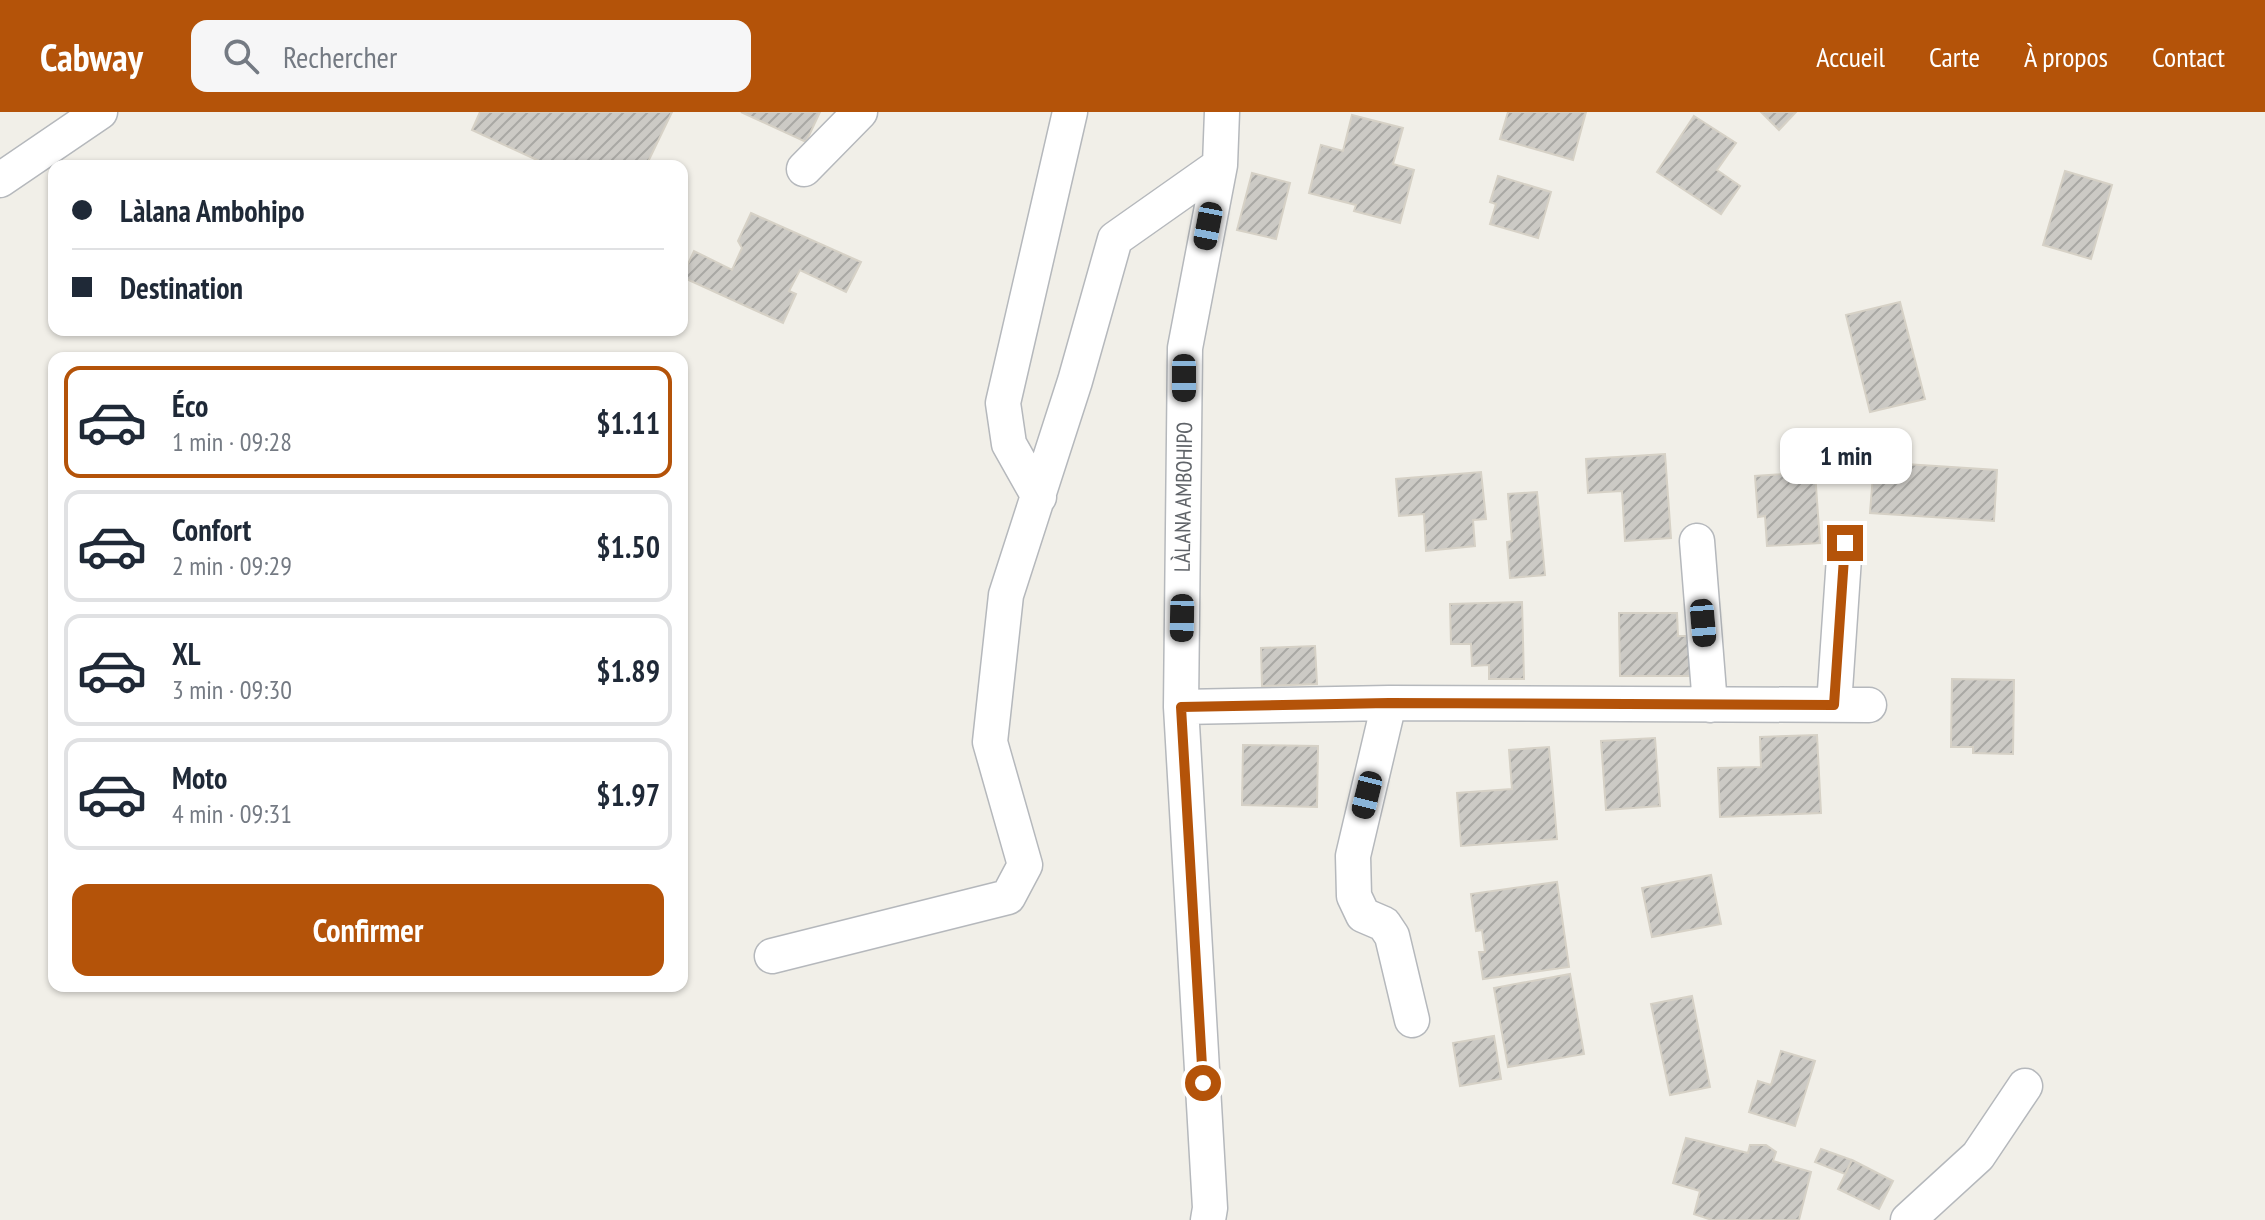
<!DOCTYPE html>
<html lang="fr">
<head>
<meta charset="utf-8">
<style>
  body { margin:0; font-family:"PT Sans Narrow",sans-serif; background:#f6f6f7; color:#1f2937; height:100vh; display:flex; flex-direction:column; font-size:30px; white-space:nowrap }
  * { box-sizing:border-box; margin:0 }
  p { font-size:26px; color:#747a83 }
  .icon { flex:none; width:44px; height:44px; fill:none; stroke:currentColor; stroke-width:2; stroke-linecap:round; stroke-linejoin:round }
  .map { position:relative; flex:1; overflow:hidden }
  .panel { position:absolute; left:48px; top:240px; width:640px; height:640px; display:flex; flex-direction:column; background:#fff; border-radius:16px; box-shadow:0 2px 6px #0004 }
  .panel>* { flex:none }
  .guide { position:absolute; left:48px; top:48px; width:640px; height:176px; border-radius:16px; box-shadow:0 2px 6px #0004; display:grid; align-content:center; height:176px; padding:0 24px; background:#fff }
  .end { position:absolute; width:36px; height:36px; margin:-18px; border:10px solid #b45309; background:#fff; box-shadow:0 0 0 4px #fff }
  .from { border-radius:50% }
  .bubble { position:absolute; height:56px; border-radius:16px; background:#fff; box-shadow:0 2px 6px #0004; font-size:26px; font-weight:600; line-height:56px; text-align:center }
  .car { position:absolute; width:24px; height:48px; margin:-24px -12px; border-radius:10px; box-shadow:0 0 6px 2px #0007; background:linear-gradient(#222 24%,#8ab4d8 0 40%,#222 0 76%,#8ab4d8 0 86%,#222 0) }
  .guide b { display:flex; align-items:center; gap:28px; height:76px; font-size:30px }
  .guide b+b { border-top:2px solid #e0e1e3 }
  .guide i { width:20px; height:20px; background:#1f2937 }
  ul { padding:14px 0 0; list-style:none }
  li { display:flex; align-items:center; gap:24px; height:112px; margin:0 16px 12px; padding:0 8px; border:4px solid #e0e1e3; border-radius:16px }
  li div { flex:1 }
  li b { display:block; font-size:30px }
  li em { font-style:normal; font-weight:600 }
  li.current { border-color:#b45309 }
  li>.icon { width:72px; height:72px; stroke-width:1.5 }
  .primary-button { display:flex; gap:16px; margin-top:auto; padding:16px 24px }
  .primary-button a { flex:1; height:92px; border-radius:16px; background:#b45309; color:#fff; font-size:32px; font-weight:600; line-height:92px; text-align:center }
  header { display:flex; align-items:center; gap:48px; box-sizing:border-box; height:112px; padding:0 40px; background:#b45309; color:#fff }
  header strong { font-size:38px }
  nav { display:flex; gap:44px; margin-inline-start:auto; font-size:28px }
  .search { width:560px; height:72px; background:#f6f6f7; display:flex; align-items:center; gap:20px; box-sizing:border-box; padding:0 28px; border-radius:16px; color:#747a83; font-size:30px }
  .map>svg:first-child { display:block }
</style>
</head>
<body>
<header>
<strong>Cabway</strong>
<div class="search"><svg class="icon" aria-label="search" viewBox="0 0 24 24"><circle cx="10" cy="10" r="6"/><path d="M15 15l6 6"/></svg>Rechercher</div>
<nav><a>Accueil</a><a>Carte</a><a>À propos</a><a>Contact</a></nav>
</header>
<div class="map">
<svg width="2265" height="1108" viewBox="0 0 2265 1108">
  <defs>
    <pattern id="building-hatch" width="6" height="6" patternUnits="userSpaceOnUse" patternTransform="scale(2)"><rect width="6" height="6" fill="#cccac5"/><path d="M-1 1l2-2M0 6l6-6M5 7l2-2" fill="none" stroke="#a9a8a4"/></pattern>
  </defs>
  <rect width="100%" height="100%" fill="#f1efe8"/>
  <path fill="url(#building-hatch)" stroke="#d6d1c6" stroke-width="2" d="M 480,0 L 672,0 L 646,54 L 550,54 L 472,18 Z
    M 741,0 L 820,0 L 806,30 Z
    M 1508,0 L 1586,0 L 1573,48 L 1500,27 Z
    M 1761,0 L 1796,0 L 1779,18 Z
    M 1352,3 L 1403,16 L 1393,52 L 1414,58 L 1400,111 L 1354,99 L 1356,93 L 1309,81 L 1321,33 L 1343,39 Z
    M 1694,4 L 1736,31 L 1717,58 L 1740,74 L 1721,102 L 1657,60 Z
    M 2065,59 L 2112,73 L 2091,147 L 2043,133 Z
    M 1252,61 L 1290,71 L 1276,127 L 1237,118 Z
    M 1498,64 L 1551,80 L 1538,126 L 1490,112 L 1496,92 L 1490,90 Z
    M 751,101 L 861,150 L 846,180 L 800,158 L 789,179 L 796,182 L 783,211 L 682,165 L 694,139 L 732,158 L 742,136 L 738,129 Z
    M 1900,190 L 1925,287 L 1870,300 L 1846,203 Z
    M 1665,342 L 1671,426 L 1625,429 L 1622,379 L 1588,381 L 1586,347 Z
    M 1874,350 L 1997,358 L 1994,409 L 1870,401 Z
    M 1481,360 L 1486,407 L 1473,408 L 1475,434 L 1426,439 L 1424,402 L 1399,404 L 1396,367 Z
    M 1815,360 L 1820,431 L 1767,434 L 1765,404 L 1758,405 L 1755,364 Z
    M 1537,380 L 1545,463 L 1510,466 L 1507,430 L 1512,429 L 1508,382 Z
    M 1522,490 L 1524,567 L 1489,567 L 1489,553 L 1472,554 L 1471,532 L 1451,532 L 1450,492 Z
    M 1619,501 L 1677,501 L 1678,524 L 1691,524 L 1692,564 L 1620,564 Z
    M 1315,534 L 1317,572 L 1262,574 L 1261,536 Z
    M 1952,567 L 2014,568 L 2013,642 L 1973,641 L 1973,635 L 1951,635 Z
    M 1817,623 L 1821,701 L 1720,705 L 1718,656 L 1761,655 L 1760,625 Z
    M 1655,626 L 1660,694 L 1606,698 L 1601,629 Z
    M 1243,633 L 1318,634 L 1317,695 L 1242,693 Z
    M 1549,635 L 1557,727 L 1461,734 L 1457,681 L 1512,677 L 1509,638 Z
    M 1711,763 L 1721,812 L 1652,825 L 1642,776 Z
    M 1557,770 L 1569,855 L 1483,867 L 1479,840 L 1485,840 L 1482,818 L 1476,819 L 1471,782 Z
    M 1570,862 L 1584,942 L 1508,955 L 1494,876 Z
    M 1692,884 L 1710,975 L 1670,983 L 1651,892 Z
    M 1494,924 L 1501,967 L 1460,974 L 1453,931 Z
    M 1781,939 L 1815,949 L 1795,1014 L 1749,1000 L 1758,969 L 1771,973 Z
    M 1686,1026 L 1748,1041 L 1750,1033 L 1766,1033 L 1776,1040 L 1773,1049 L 1811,1060 L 1799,1108 L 1712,1108 L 1694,1102 L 1700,1079 L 1673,1071 Z
    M 1821,1037 L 1852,1048 L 1845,1062 L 1815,1050 Z
    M 1852,1048 L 1893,1069 L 1879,1097 L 1838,1077 Z"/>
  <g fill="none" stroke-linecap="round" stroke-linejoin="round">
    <g stroke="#b5b8bc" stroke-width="37">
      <path id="minor" d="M 804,57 L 860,0
        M 0,68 L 100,0
        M 1039,385 L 1009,332 L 1003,291 L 1070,0
        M 1697,429 L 1710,593
        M 1389,591 L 1353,744 L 1354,784 L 1363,803 L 1384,812 L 1392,824 L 1412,908
        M 1834,593 L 1845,431
        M 1181,595 L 1389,591 L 1869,593
        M 772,844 L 1008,785 L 1025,753 L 990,630 L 1006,483 L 1075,269 L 1115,127 L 1220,53
        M 1208,1108 L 1210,1096 L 1181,595 L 1185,236 L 1220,53 L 1222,0
        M 1908,1108 L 1978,1044 L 2025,974"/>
    </g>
    <use href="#minor" stroke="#fff" stroke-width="34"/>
  </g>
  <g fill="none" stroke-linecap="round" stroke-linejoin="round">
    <path stroke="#b45309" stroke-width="10" d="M 1203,971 L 1181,595 L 1389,591 L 1834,593 L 1845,431"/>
  </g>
  <g text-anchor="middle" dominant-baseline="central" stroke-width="6" stroke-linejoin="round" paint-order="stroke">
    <g font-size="22" fill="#5f6368" stroke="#fff">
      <text transform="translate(1183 385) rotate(-89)">LÀLANA AMBOHIPO</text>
    </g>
  </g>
</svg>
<i class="end from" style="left:1203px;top:971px"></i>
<i class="end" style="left:1845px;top:431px"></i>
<div class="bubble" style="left:1780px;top:316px;width:132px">1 min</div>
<i class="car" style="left:1208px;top:114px;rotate:191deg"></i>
<i class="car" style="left:1184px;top:266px;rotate:180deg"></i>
<i class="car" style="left:1182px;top:506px;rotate:181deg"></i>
<i class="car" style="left:1703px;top:511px;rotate:175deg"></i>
<i class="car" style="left:1367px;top:683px;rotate:194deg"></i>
<div class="guide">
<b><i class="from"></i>Làlana Ambohipo</b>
<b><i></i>Destination</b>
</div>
<section class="panel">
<ul>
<li class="current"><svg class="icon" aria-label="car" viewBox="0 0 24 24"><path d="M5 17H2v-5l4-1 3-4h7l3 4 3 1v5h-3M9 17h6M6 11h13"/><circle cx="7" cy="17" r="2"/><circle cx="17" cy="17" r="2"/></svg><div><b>Éco</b><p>1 min · 09:28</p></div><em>$1.11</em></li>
<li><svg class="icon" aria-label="car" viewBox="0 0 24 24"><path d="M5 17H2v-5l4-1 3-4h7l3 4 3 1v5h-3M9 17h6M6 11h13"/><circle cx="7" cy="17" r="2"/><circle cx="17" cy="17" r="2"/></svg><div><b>Confort</b><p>2 min · 09:29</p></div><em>$1.50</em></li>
<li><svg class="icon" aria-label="car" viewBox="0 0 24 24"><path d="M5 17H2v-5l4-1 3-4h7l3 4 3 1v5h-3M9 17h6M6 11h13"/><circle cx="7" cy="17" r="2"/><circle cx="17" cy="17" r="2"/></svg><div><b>XL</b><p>3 min · 09:30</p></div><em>$1.89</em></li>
<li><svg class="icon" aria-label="car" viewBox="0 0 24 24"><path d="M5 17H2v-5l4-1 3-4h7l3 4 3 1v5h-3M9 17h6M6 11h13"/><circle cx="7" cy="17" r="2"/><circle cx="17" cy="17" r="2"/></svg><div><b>Moto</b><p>4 min · 09:31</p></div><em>$1.97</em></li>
</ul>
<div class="primary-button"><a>Confirmer</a></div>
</section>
</div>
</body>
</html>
